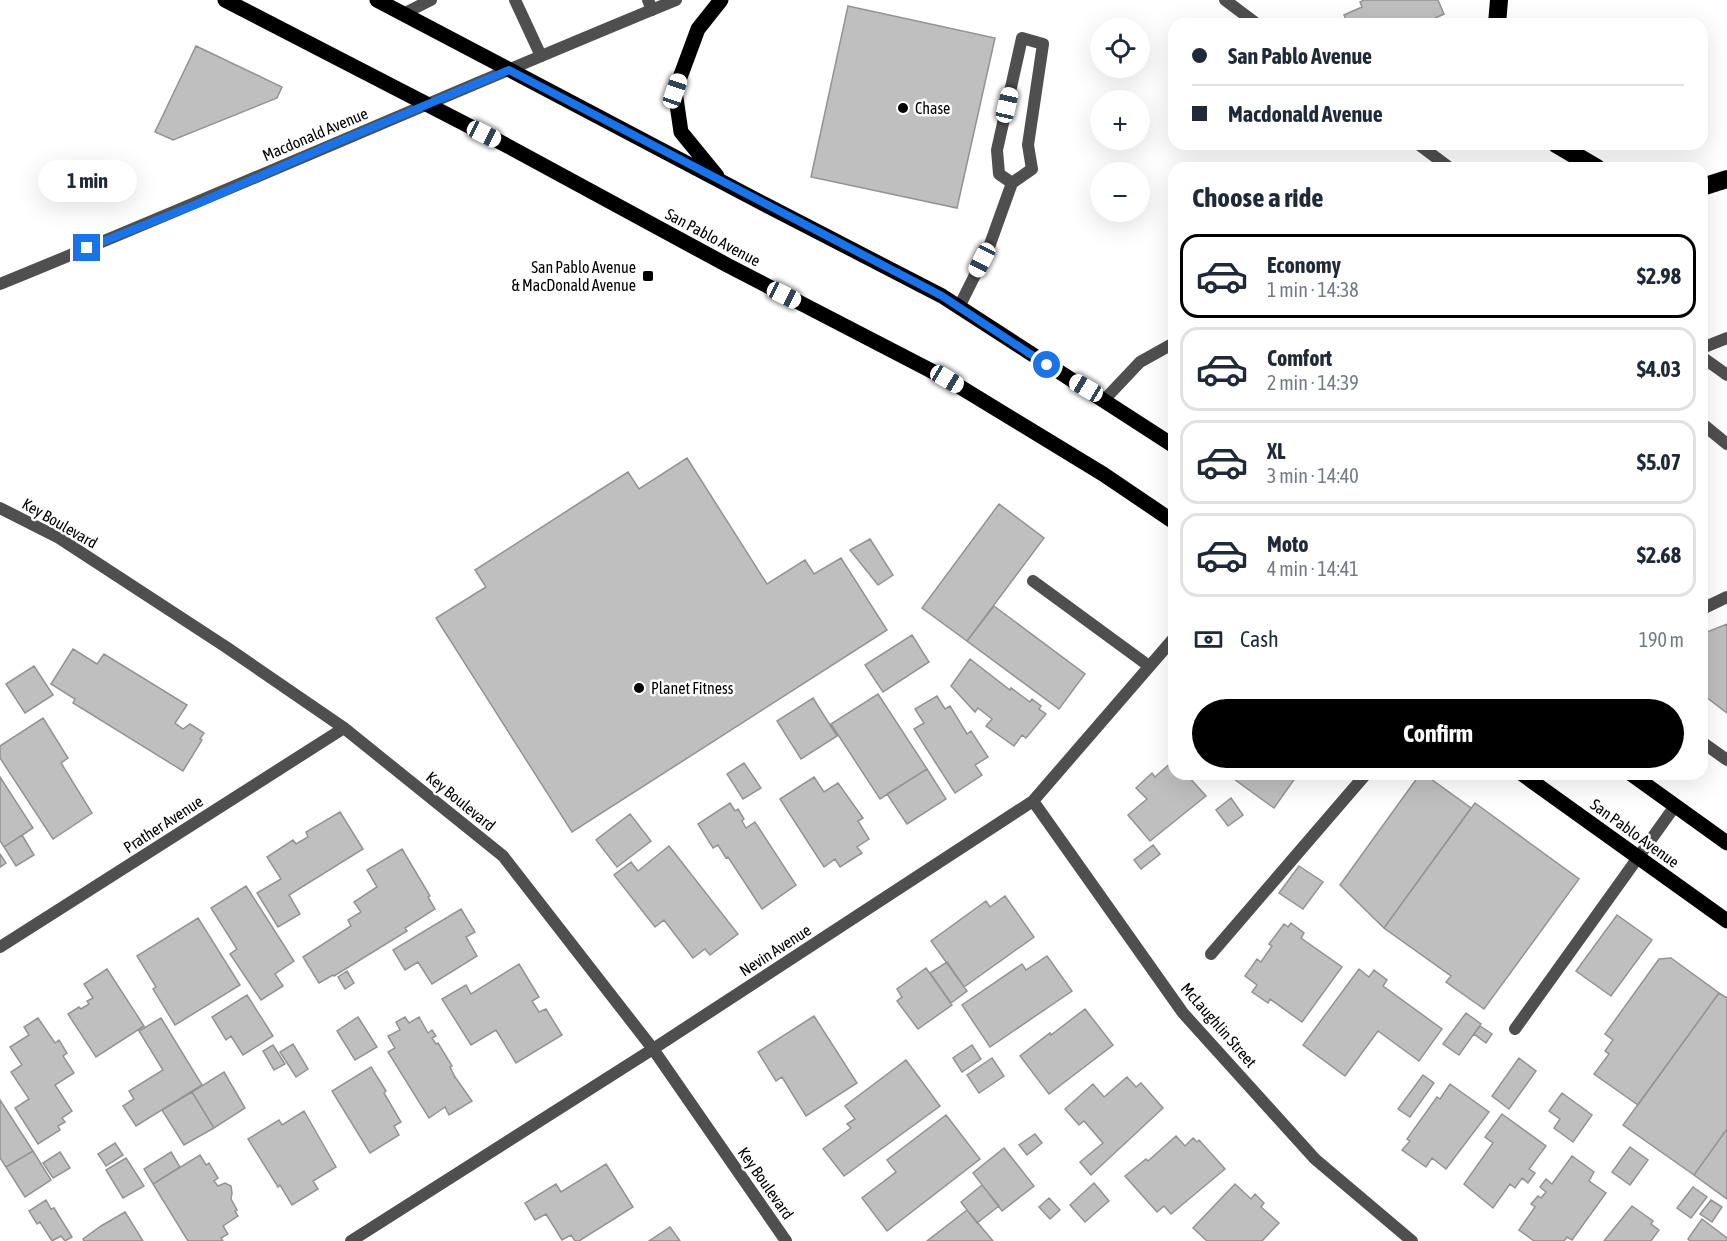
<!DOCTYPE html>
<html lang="en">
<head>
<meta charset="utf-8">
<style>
  body { margin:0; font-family:"Asap Condensed",sans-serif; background:#f2f2f3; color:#1f2937; height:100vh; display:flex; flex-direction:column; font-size:22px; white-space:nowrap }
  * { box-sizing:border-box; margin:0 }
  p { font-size:20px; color:#747a83 }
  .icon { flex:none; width:33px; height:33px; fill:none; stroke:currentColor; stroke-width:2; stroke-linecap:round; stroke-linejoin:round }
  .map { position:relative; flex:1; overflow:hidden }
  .panel { position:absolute; left:1168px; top:162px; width:540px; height:618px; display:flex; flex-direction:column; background:#fff; border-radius:18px; box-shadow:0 6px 24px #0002 }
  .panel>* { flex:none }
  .hud { position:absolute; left:1168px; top:18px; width:540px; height:132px; border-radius:18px; box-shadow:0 6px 24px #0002; display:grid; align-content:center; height:132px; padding:0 24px; background:#fff }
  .controls { position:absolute; left:1090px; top:18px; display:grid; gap:12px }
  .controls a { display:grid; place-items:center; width:60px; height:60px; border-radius:50%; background:#fff; box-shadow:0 6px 24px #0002; font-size:30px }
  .end { position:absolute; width:27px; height:27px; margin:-14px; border:8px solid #1a73e8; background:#fff; box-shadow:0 0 0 3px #fff }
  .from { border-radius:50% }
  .bubble { position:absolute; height:42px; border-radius:21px; background:#fff; box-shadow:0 6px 24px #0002; font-size:20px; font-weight:700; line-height:42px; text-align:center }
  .car { position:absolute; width:18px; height:36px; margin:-18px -9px; border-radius:8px; box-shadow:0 0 4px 2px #0007; background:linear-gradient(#fff 24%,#345 0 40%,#fff 0 76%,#345 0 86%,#fff 0) }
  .hud b { display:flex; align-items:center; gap:21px; height:57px; font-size:22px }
  .hud b+b { border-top:2px solid #e0e1e3 }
  .hud i { width:15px; height:15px; background:#1f2937 }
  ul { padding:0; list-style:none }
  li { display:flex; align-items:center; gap:18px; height:84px; margin:0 12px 9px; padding:0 12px; border:3px solid #e0e1e3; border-radius:18px }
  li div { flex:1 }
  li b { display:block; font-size:22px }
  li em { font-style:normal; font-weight:700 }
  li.current { border-color:#000 }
  li>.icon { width:54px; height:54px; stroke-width:1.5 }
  h2 { padding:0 24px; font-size:27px; line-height:72px }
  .pay { display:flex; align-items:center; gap:15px; height:66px; padding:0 24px; font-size:22px }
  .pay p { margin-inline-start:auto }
  .primary-button { display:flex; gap:12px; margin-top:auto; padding:12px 24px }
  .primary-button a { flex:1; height:69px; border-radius:36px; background:#000; color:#fff; font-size:24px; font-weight:700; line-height:69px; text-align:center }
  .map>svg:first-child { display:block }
</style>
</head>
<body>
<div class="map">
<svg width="1727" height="1241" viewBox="0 0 1727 1241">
  <rect width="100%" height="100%" fill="#fff"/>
  <path fill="#bfbfbf" stroke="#939393" stroke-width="1.5" d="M 1364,0 L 1438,0 L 1444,14 L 1422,24 L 1348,24 L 1344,15 L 1362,7 L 1360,2 Z
    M 848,6 L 995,38 L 957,208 L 811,177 Z
    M 196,46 L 282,87 L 277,98 L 173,140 L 155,132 Z
    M 687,458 L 767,584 L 805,560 L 814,574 L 841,558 L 887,630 L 572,832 L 436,618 L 486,587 L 475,570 L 584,500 L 628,472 L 639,489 Z
    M 999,504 L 1044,538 L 967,641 L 922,608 Z
    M 870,539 L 893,575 L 878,585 L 850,550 Z
    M 994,606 L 1085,674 L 1059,709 L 967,641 Z
    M 1727,624 L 1727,713 L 1702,694 L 1702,634 Z
    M 912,635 L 929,662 L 883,692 L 865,665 Z
    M 73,649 L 97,664 L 104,654 L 187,705 L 175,723 L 183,729 L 190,724 L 204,733 L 200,739 L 202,740 L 183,771 L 73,703 L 75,699 L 51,684 Z
    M 970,659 L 1010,690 L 1011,688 L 1030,702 L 1032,699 L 1041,706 L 1039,709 L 1046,714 L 1026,738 L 1022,735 L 1014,746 L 986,726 L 992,719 L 978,708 L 975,712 L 951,686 Z
    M 34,666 L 53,695 L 25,713 L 6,684 Z
    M 878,694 L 927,769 L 880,799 L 831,724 Z
    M 937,696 L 945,709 L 950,706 L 967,734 L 971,731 L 988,757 L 975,765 L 982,775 L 955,793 L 914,729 L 924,723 L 915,709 Z
    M 813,698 L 837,736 L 801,759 L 777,721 Z
    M 43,718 L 68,758 L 61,763 L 92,813 L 53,839 L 0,758 L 0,746 Z
    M 1174,760 L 1174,774 L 1186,774 L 1206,796 L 1150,841 L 1128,815 L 1147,799 L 1136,788 L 1152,773 L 1155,777 Z
    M 744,763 L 761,788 L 743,799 L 727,774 Z
    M 927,769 L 946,799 L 907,824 L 887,794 Z
    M 1227,774 L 1298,774 L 1274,808 Z
    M 1420,774 L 1424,774 L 1471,808 L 1384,928 L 1340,885 Z
    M 0,777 L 33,828 L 4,847 L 0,841 Z
    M 814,777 L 824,792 L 838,783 L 863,818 L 858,821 L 869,839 L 857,847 L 862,853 L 840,867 L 835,859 L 824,867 L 780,799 Z
    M 1231,798 L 1243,815 L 1228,826 L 1216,810 Z
    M 730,803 L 735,811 L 738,809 L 744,819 L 742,821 L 746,828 L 755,822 L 796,885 L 762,909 L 728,857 L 726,858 L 718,845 L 713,848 L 698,824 Z
    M 1475,803 L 1579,879 L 1484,1009 L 1446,982 L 1451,976 L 1384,928 Z
    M 340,812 L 363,849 L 289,895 L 300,914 L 278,927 L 257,893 L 281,879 L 267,857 L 293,840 L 296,844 L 308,837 L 306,832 Z
    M 630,814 L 651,841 L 617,867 L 596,840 Z
    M 22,835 L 34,855 L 16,866 L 4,847 Z
    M 1153,845 L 1160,854 L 1141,869 L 1134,860 Z
    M 669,846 L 738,934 L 710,955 L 705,949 L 693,958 L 664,920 L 655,927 L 614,875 L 631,862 L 638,871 Z
    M 402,849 L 430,896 L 428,897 L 435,909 L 405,928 L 407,931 L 334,976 L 333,975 L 319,983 L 303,957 L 351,926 L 348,920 L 361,912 L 354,902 L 377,887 L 367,870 Z
    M 0,854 L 6,863 L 0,867 Z
    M 1299,866 L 1323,882 L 1303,909 L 1279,893 Z
    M 246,886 L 294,961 L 275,974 L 283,986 L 261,1000 L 230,954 L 237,949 L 211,908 Z
    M 1005,896 L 1034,937 L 964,987 L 931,941 L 986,901 L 990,907 Z
    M 461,909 L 475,932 L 466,937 L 477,956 L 432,984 L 418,962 L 405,970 L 393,950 Z
    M 1617,915 L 1652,940 L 1611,996 L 1576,971 Z
    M 198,918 L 240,985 L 175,1025 L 153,989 L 156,987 L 137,956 Z
    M 1291,923 L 1304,933 L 1301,938 L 1342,967 L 1302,1022 L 1270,999 L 1268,1003 L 1252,992 L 1257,985 L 1245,976 L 1257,959 L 1261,962 L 1272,946 L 1269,944 L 1284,924 L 1288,927 Z
    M 1047,956 L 1072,991 L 990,1047 L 962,1005 L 1022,964 L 1026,970 Z
    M 1671,958 L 1719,993 L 1638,1105 L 1594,1074 L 1609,1054 L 1605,1051 L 1613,1040 L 1605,1034 L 1659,959 Z
    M 947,962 L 967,991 L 951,1003 L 930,973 Z
    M 519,964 L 539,997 L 532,1001 L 539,1012 L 546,1009 L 562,1035 L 516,1063 L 496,1030 L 471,1045 L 442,999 L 466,985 L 471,994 Z
    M 926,968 L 952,1005 L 918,1029 L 897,1001 L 902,997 L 897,989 Z
    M 107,969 L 144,1026 L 96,1057 L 68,1014 L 79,1007 L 81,1009 L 89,1004 L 87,1001 L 93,998 L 84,984 Z
    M 1359,969 L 1369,977 L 1374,970 L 1387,980 L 1383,986 L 1442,1029 L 1419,1061 L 1378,1031 L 1345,1076 L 1303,1045 Z
    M 347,971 L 354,983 L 345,989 L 338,977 Z
    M 1719,993 L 1727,998 L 1727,1129 L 1694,1175 L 1623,1125 Z
    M 247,995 L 273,1036 L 243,1055 L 231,1036 L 226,1040 L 212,1017 Z
    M 1085,1009 L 1113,1045 L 1049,1094 L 1020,1056 L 1050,1033 L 1051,1035 Z
    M 1466,1013 L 1481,1024 L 1459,1055 L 1443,1044 Z
    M 814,1016 L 857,1083 L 806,1116 L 782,1077 L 776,1081 L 758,1052 Z
    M 358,1017 L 377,1047 L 355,1060 L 337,1031 Z
    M 405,1017 L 409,1023 L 419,1017 L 428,1033 L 432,1030 L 436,1036 L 432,1038 L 436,1044 L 438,1043 L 452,1066 L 450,1067 L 455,1077 L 472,1101 L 449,1115 L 445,1107 L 429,1118 L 388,1052 L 395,1048 L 388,1036 L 400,1030 L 396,1022 Z
    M 38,1018 L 55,1043 L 59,1040 L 67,1053 L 63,1056 L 74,1073 L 55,1085 L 72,1111 L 62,1118 L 65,1122 L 58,1126 L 60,1130 L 38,1144 L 15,1108 L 29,1099 L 11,1072 L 22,1065 L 10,1047 L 29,1035 L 24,1027 Z
    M 161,1018 L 202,1085 L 136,1126 L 123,1106 L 134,1099 L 129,1091 L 163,1070 L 139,1031 Z
    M 1480,1026 L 1492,1034 L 1486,1043 L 1474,1034 Z
    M 293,1044 L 308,1069 L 296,1077 L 280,1052 Z
    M 273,1045 L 285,1064 L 274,1070 L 263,1051 Z
    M 972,1045 L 981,1059 L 962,1072 L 953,1058 Z
    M 992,1058 L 1004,1076 L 979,1093 L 967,1075 Z
    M 1519,1058 L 1536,1071 L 1509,1109 L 1492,1096 Z
    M 906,1060 L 940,1106 L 844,1176 L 823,1149 L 851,1128 L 847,1124 L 855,1119 L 845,1106 Z
    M 371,1067 L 386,1091 L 384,1093 L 401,1122 L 394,1126 L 399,1135 L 370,1153 L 332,1091 Z
    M 224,1072 L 245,1108 L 214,1128 L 192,1092 Z
    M 1423,1075 L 1434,1083 L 1410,1117 L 1398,1109 Z
    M 1127,1077 L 1136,1087 L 1141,1083 L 1163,1108 L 1091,1175 L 1080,1162 L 1103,1143 L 1084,1121 L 1079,1125 L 1065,1109 L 1093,1084 L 1104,1097 Z
    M 1450,1084 L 1489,1112 L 1446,1169 L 1432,1158 L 1426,1167 L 1402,1150 L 1410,1141 L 1407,1139 L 1437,1097 L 1440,1099 Z
    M 192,1092 L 214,1128 L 184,1145 L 162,1110 Z
    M 1562,1093 L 1592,1115 L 1573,1142 L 1554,1128 L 1560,1119 L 1549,1111 Z
    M 0,1100 L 33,1151 L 6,1167 L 0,1158 Z
    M 304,1111 L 336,1167 L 313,1181 L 318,1189 L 292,1205 L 280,1185 L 278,1187 L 248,1139 L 279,1120 L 282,1125 Z
    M 1502,1114 L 1546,1146 L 1529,1169 L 1535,1173 L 1528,1183 L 1522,1178 L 1515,1188 L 1510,1184 L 1493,1208 L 1464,1184 L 1493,1143 L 1485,1137 Z
    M 946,1115 L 980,1159 L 887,1231 L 862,1198 L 896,1172 L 887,1160 Z
    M 1727,1129 L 1727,1199 L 1694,1175 Z
    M 1035,1134 L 1042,1143 L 1027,1155 L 1019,1145 Z
    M 1176,1136 L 1185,1146 L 1193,1138 L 1197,1142 L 1199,1140 L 1225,1169 L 1171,1214 L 1164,1206 L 1157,1212 L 1125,1176 L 1146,1159 L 1148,1161 Z
    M 115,1143 L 123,1155 L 106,1166 L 98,1154 Z
    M 1630,1147 L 1648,1160 L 1630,1185 L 1612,1172 Z
    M 1004,1148 L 1034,1186 L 1002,1211 L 973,1173 Z
    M 33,1151 L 51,1180 L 25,1197 L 6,1167 Z
    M 60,1152 L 70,1168 L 53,1178 L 43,1163 Z
    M 171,1152 L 180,1167 L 153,1184 L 144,1169 Z
    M 200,1155 L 206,1165 L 209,1163 L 218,1178 L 214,1181 L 218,1186 L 225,1183 L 231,1186 L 232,1193 L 231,1199 L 237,1210 L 235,1211 L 238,1216 L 223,1226 L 228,1234 L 221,1238 L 223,1241 L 188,1241 L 153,1184 Z
    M 1572,1156 L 1594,1172 L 1589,1181 L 1606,1193 L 1572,1240 L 1567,1237 L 1564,1241 L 1534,1241 L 1519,1230 L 1535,1207 L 1531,1204 L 1538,1196 L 1541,1198 L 1546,1192 L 1540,1187 L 1546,1179 L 1552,1184 Z
    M 126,1158 L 144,1186 L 123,1198 L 106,1170 Z
    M 606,1164 L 633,1207 L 579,1241 L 575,1241 L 571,1235 L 562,1240 L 546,1214 L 535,1220 L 525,1203 L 556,1184 L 561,1192 Z
    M 1094,1183 L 1109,1201 L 1085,1222 L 1070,1205 Z
    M 1235,1184 L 1251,1199 L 1255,1194 L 1264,1203 L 1261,1207 L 1279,1223 L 1262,1241 L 1207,1241 L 1193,1228 Z
    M 982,1185 L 999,1206 L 977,1223 L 961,1202 Z
    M 1693,1187 L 1707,1197 L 1691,1218 L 1677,1208 Z
    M 1049,1198 L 1060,1210 L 1050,1219 L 1039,1207 Z
    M 46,1200 L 51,1209 L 54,1208 L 72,1237 L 65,1241 L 61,1236 L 52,1241 L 40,1222 L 37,1224 L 29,1211 Z
    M 1711,1200 L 1722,1207 L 1712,1222 L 1700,1214 Z
    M 1632,1206 L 1653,1221 L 1651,1224 L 1659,1230 L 1651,1241 L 1604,1241 Z
    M 967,1210 L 993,1241 L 927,1241 Z
    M 125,1212 L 143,1241 L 84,1241 L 83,1239 L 101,1226 Z
    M 1702,1219 L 1727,1238 L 1727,1241 L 1690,1241 L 1688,1239 Z
    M 670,1227 L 680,1241 L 649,1241 Z"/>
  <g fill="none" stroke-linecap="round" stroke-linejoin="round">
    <path stroke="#4f4f4f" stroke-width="12" d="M 515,0 L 541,56
      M 648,0 L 652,10
      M 403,14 L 431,0
      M 959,307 L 989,247 L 1012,183 L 1032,169 L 1028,145 L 1043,44 L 1022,38 L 997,150 L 999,174 L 1012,183
      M 1105,399 L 1140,362 L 1174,343
      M 1702,427 L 1705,426 L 1727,444
      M 1033,581 L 1149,666
      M 1702,609 L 1727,597
      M 1702,742 L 1727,760
      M 1211,954 L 1366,774
      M 1515,1029 L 1675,806"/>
    <path stroke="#4f4f4f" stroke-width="12" d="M 1225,0 L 1257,24
      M 1418,144 L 1450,168
      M 1702,348 L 1727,338
      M 1702,357 L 1727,375
      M 1033,801 L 1183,1013 L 1315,1159 L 1412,1241
      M 0,947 L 344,728
      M 351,1241 L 653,1049 L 1033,801 L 1174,638"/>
    <path stroke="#4f4f4f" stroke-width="12" d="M 0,284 C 226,192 449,93 676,0
      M 0,508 L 59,538 L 226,647 L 344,728 L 503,856 L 653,1049 L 786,1241"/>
    <path stroke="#000" stroke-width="15" d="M 225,0 L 502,143 L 727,265 L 947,379 L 1103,474 L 1174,522
      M 377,0 L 766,205 L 942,296 L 1174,446
      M 717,176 L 681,132 L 675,91 L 698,29 L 721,0
      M 1522,774 L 1727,921
      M 1631,774 L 1727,843"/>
    <path stroke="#000" stroke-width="18" d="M 1497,24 L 1499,0
      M 1556,144 L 1597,168
      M 1702,187 L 1727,179"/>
  </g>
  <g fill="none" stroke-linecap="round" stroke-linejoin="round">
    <path stroke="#1a73e8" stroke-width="8" d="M 87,248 L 197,204 L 326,147 L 509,70 L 942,296 L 1047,365"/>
  </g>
  <g fill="#000" stroke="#fff" stroke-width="2">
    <circle cx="903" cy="108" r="6"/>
    <rect x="642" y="270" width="12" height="12" rx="3"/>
    <circle cx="639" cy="688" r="6"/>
  </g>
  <g text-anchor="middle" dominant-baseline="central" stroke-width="5" stroke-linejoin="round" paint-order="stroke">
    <g font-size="16" fill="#000" stroke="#fff" text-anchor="start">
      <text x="915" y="108">Chase</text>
      <text x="636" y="267" text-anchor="end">San Pablo Avenue<tspan x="636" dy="18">&amp; MacDonald Avenue</tspan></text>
      <text x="651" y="688">Planet Fitness</text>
    </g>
    <g font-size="16" fill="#000" stroke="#fff">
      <text transform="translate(315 134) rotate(-23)">Macdonald Avenue</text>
      <text transform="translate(713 237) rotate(28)">San Pablo Avenue</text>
      <text transform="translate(60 523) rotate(30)">Key Boulevard</text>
      <text transform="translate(461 801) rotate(39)">Key Boulevard</text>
      <text transform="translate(163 824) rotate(-33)">Prather Avenue</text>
      <text transform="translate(1635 833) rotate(36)">San Pablo Avenue</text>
      <text transform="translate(775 950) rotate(-33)">Nevin Avenue</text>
      <text transform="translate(1219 1025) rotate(49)">McLaughlin Street</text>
      <text transform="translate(766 1183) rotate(55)">Key Boulevard</text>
    </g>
  </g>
</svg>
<div class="controls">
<a><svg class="icon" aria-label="locate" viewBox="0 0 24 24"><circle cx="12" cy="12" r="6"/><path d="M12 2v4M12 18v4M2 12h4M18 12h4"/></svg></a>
<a>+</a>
<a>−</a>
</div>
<i class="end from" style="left:1047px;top:365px"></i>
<i class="end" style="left:87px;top:248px"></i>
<div class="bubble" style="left:38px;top:160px;width:99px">1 min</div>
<i class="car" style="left:675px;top:91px;rotate:19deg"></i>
<i class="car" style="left:1007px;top:105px;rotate:13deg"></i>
<i class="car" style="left:484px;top:134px;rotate:117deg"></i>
<i class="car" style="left:982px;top:260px;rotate:207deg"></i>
<i class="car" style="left:784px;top:295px;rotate:117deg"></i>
<i class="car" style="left:947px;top:379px;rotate:121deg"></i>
<i class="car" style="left:1086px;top:388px;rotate:301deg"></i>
<div class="hud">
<b><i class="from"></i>San Pablo Avenue</b>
<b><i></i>Macdonald Avenue</b>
</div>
<section class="panel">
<h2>Choose a ride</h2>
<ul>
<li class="current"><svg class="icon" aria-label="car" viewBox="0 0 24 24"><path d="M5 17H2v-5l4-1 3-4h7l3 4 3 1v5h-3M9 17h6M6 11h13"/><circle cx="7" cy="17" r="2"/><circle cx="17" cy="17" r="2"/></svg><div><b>Economy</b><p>1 min · 14:38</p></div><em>$2.98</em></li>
<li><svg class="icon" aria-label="car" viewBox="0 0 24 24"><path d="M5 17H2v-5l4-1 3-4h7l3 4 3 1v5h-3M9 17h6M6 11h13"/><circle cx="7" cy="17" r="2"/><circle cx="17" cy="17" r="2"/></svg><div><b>Comfort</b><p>2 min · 14:39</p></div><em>$4.03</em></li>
<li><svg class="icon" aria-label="car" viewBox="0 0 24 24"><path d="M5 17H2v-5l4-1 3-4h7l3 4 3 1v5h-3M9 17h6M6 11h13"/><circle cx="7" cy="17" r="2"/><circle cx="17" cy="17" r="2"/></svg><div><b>XL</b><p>3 min · 14:40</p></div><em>$5.07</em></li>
<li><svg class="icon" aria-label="car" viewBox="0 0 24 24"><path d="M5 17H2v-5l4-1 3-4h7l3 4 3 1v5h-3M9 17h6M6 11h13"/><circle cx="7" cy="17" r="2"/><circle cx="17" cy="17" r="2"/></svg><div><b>Moto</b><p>4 min · 14:41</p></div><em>$2.68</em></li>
</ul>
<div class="pay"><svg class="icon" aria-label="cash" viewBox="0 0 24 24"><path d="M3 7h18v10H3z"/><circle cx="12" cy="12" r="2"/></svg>Cash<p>190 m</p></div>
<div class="primary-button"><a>Confirm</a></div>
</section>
</div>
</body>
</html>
